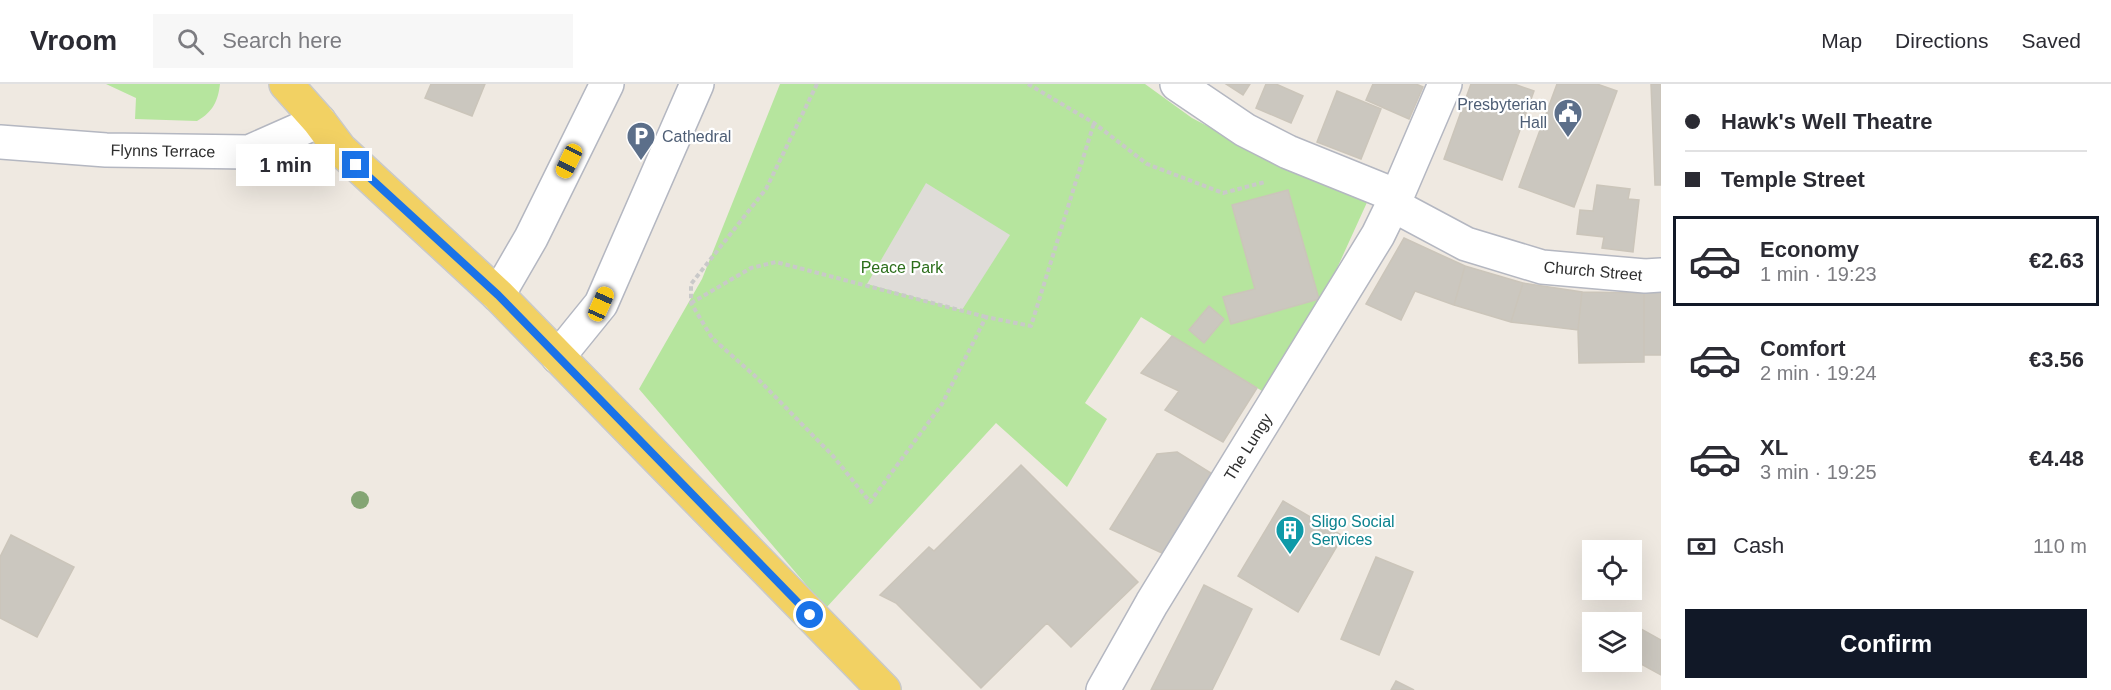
<!DOCTYPE html>
<html lang="en">
<head>
<meta charset="utf-8">
<style>
  body { margin:0; font-family:Arial,sans-serif; background:#f7f7f7; color:#2b2b33; height:100vh; display:flex; flex-direction:column; font-size:22px; white-space:nowrap }
  * { box-sizing:border-box; margin:0 }
  p { font-size:20px; color:#7c7c81 }
  .icon { flex:none; width:33px; height:33px; fill:none; stroke:currentColor; stroke-width:2; stroke-linecap:round; stroke-linejoin:round }
  .map { position:relative; flex:1; overflow:hidden }
  .side { display:flex; flex-direction:column; background:#fff; width:450px }
  .side>* { flex:none }
  .hud { display:grid; align-content:center; height:132px; padding:0 24px; background:#fff }
  .tools { position:absolute; left:1582px; top:456px; display:grid; gap:12px }
  .tools a { display:grid; place-items:center; width:60px; height:60px; border-radius:0px; background:#fff; box-shadow:0 6px 24px #0002; font-size:30px }
  .end { position:absolute; width:27px; height:27px; margin:-14px; border:8px solid #1a73e8; background:#fff; box-shadow:0 0 0 3px #fff }
  .from { border-radius:50% }
  .bubble { position:absolute; height:42px; border-radius:0px; background:#fff; box-shadow:0 6px 24px #0002; font-size:20px; font-weight:600; line-height:42px; text-align:center }
  .car { position:absolute; width:18px; height:36px; margin:-18px -9px; border-radius:8px; box-shadow:0 0 4px 2px #0007; background:linear-gradient(#f5c518 24%,#345 0 40%,#f5c518 0 76%,#345 0 86%,#f5c518 0) }
  .hud b { display:flex; align-items:center; gap:21px; height:57px; font-size:22px }
  .hud b+b { border-top:2px solid #e1e1e2 }
  .hud i { width:15px; height:15px; background:#2b2b33 }
  ul { padding:0; list-style:none }
  li { display:flex; align-items:center; gap:18px; height:90px; margin:0 12px 9px; padding:0 12px; border:3px solid transparent; border-radius:0px }
  li div { flex:1 }
  li b { display:block; font-size:22px }
  li em { font-style:normal; font-weight:600 }
  li.selected { border-color:#111827 }
  li>.icon { width:54px; height:54px; stroke-width:1.5 }
  .pay { display:flex; align-items:center; gap:15px; height:66px; padding:0 24px; font-size:22px }
  .pay p { margin-inline-start:auto }
  .primary-button { display:flex; gap:12px; margin-top:auto; padding:12px 24px }
  .primary-button a { flex:1; height:69px; border-radius:0px; background:#111827; color:#fff; font-size:24px; font-weight:600; line-height:69px; text-align:center }
  header { display:flex; align-items:center; gap:36px; box-sizing:border-box; height:84px; padding:0 30px; background:#fff; border-bottom:2px solid #e1e1e2 }
  header strong { font-size:28px }
  nav { display:flex; gap:33px; margin-inline-start:auto; font-size:21px }
  .search { width:420px; height:54px; background:#f7f7f7; display:flex; align-items:center; gap:15px; box-sizing:border-box; padding:0 21px; border-radius:0px; color:#7c7c81; font-size:22px }
  main { display:flex; flex:1; min-height:0 }
  .map>svg:first-child { display:block }
</style>
</head>
<body>
<header>
<strong>Vroom</strong>
<div class="search"><svg class="icon" aria-label="search" viewBox="0 0 24 24"><circle cx="10" cy="10" r="6"/><path d="M15 15l6 6"/></svg>Search here</div>
<nav><a>Map</a><a>Directions</a><a>Saved</a></nav>
</header>
<main>
<div class="map">
<svg width="1661" height="606" viewBox="0 0 1661 606">
  <rect width="100%" height="100%" fill="#efe9e1"/>
  <path fill="#b6e59e" d="M 106,0 L 220,0 C 218,17 213,28 197,37 L 135,35 L 136,14 Z
    M 780,0 L 1145,0 L 1192,34 L 1259,69 L 1369,114 L 1318,226 L 1267,310 L 1141,233 L 1085,319 L 1107,335 L 1067,403 L 996,339 L 826,524 L 639,305 L 702,195 Z"/>
  <path fill="#dfdcd8" d="M 926,99 L 1010,151 L 962,226 L 867,200 Z"/>
  <path fill="#cbc7bf" stroke="#cbc5ba" stroke-width="1.5" d="M 431,0 L 485,0 L 472,32 L 425,14 Z
    M 1226,0 L 1250,0 L 1243,11 Z
    M 1266,0 L 1276,0 L 1303,12 L 1291,39 L 1256,24 Z
    M 1373,0 L 1416,0 L 1423,3 L 1409,35 L 1366,16 Z
    M 1471,0 L 1514,0 L 1534,7 L 1502,96 L 1444,75 Z
    M 1557,0 L 1597,0 L 1617,7 L 1574,123 L 1519,103 Z
    M 1651,0 L 1661,0 L 1661,101 L 1655,101 Z
    M 1337,7 L 1381,25 L 1361,75 L 1317,58 Z
    M 1597,101 L 1630,105 L 1628,115 L 1639,116 L 1633,168 L 1602,164 L 1604,153 L 1577,150 L 1580,126 L 1593,127 Z
    M 1288,106 L 1319,215 L 1231,240 L 1223,213 L 1255,205 L 1232,121 Z
    M 1404,154 L 1465,182 L 1454,221 L 1415,207 L 1401,236 L 1366,220 Z
    M 1465,182 L 1523,199 L 1511,238 L 1454,221 Z
    M 1523,199 L 1582,208 L 1578,246 L 1511,238 Z
    M 1582,208 L 1644,209 L 1644,278 L 1579,279 L 1578,246 Z
    M 1661,208 L 1661,271 L 1644,271 L 1644,209 Z
    M 1209,222 L 1224,235 L 1204,259 L 1189,246 Z
    M 1172,252 L 1257,304 L 1223,358 L 1165,326 L 1179,307 L 1141,289 Z
    M 1177,368 L 1214,391 L 1162,469 L 1110,445 L 1157,370 Z
    M 1021,381 L 1138,498 L 1071,563 L 1047,539 L 981,604 L 896,519 L 880,511 L 929,463 L 934,467 Z
    M 1283,417 L 1343,452 L 1298,528 L 1238,492 Z
    M 11,451 L 74,483 L 37,553 L 0,534 L 0,473 Z
    M 1376,473 L 1413,488 L 1379,571 L 1341,555 Z
    M 1204,501 L 1252,525 L 1212,606 L 1151,606 Z
    M 1632,540 L 1661,556 L 1661,591 L 1632,575 Z
    M 1396,597 L 1414,606 L 1391,606 Z"/>
  <g fill="none" stroke-linecap="round" stroke-linejoin="round">
    <g stroke="#b4b7c1" stroke-width="36">
      <path id="minor" d="M 1177,0 L 1245,46 L 1288,68 L 1397,112
        M 0,58 L 106,66 L 249,68 L 319,37
        M 1393,121 L 1466,160 L 1542,183 L 1645,192 L 1661,191
        M 498,211 L 531,154 L 607,0
        M 558,273 L 601,220 L 697,0
        M 1103,606 L 1152,519 L 1378,151 L 1397,112 L 1445,0"/>
    </g>
    <g stroke="#c9c9c9" stroke-width="36">
      <path id="major" d="M 286,0 L 319,37 L 340,65 L 498,211 L 884,606"/>
    </g>
    <path stroke="#c9c9c9" stroke-width="4" stroke-dasharray="4.5 3" stroke-linecap="butt" d="M 817,0 L 766,105 L 691,200 L 691,219 L 712,254 L 755,292 L 833,372 L 870,418 L 942,320 L 986,233 L 1031,242 L 1094,39
      M 1028,0 L 1094,39 L 1147,80 L 1223,109 L 1265,98
      M 691,219 L 751,184 L 776,178 L 986,233"/>
    <use href="#minor" stroke="#fff" stroke-width="33"/>
    <use href="#major" stroke="#f2d163" stroke-width="33"/>
  </g>
  <circle fill="#84a574" cx="360" cy="416" r="9"/>
  <g fill="none" stroke-linecap="round" stroke-linejoin="round">
    <path stroke="#1a73e8" stroke-width="8" d="M 356,81 L 498,211 L 810,531"/>
  </g>
  <defs>
    <g id="civic-pin" transform="scale(1.5)"><path d="M0 17L-7.5 6A9.5 9.5 0 1 1 7.5 6Z" fill="#5c6f8a" stroke="#fff"/><path d="M-.6-6.5H3V-4.5H.6V-3L4-1V1h2V6H-6V1h2V-1L-.6-3ZM-1.2 2.5V6h2.4V2.5Z" fill="#fff"/></g>
    <g id="parking-pin" transform="scale(1.5)"><path d="M0 17L-7.5 6A9.5 9.5 0 1 1 7.5 6Z" fill="#5c6f8a" stroke="#fff"/><path d="M-3.5-5.5H1a3.5 3.5 0 0 1 0 7H-1V5.5H-3.5ZM-1-3.4V-.6H.8a1.4 1.4 0 0 0 0-2.8Z" fill="#fff"/></g>
    <g id="building-pin" transform="scale(1.5)"><path d="M0 17L-7.5 6A9.5 9.5 0 1 1 7.5 6Z" fill="#0f9aa8" stroke="#fff"/><path d="M-4-6H4V6H1V3H-1V6H-4ZM-2.5-4.3h1.7v1.8h-1.7ZM.8-4.3h1.7v1.8H.8ZM-2.5-1h1.7V.8h-1.7ZM.8-1h1.7V.8H.8Z" fill="#fff"/></g>
  </defs>
  <g fill-rule="evenodd">
    <use href="#civic-pin" x="1568" y="29"/>
    <use href="#parking-pin" x="641" y="52"/>
    <use href="#building-pin" x="1290" y="446"/>
  </g>
  <g text-anchor="middle" dominant-baseline="central" stroke-width="4.5" stroke-linejoin="round" paint-order="stroke">
    <g font-size="16" fill="#4e5e75" stroke="#fff" text-anchor="end">
      <text x="1547" y="20">Presbyterian<tspan x="1547" dy="18">Hall</tspan></text>
      <text x="662" y="52" text-anchor="start">Cathedral</text>
    </g>
    <g font-size="16" fill="#2e2e2e" stroke="#fff">
      <text transform="translate(163 67) rotate(1)">Flynns Terrace</text>
      <text transform="translate(1593 187) rotate(5)">Church Street</text>
      <text transform="translate(1248 363) rotate(-58)">The Lungy</text>
    </g>
    <g font-size="16" fill="#2c6e1b" stroke="#fff">
      <text x="902" y="183">Peace Park</text>
    </g>
    <g font-size="16" fill="#0d838f" stroke="#fff" text-anchor="start">
      <text x="1311" y="437">Sligo Social<tspan x="1311" dy="18">Services</tspan></text>
    </g>
  </g>
</svg>
<div class="tools">
<a><svg class="icon" aria-label="locate" viewBox="0 0 24 24"><circle cx="12" cy="12" r="6"/><path d="M12 2v4M12 18v4M2 12h4M18 12h4"/></svg></a>
<a><svg class="icon" aria-label="layers" viewBox="0 0 24 24"><path d="M12 4l9 5-9 5-9-5zM3 14l9 5 9-5"/></svg></a>
</div>
<i class="end from" style="left:810px;top:531px"></i>
<i class="end" style="left:356px;top:81px"></i>
<div class="bubble" style="left:236px;top:60px;width:99px">1 min</div>
<i class="car" style="left:569px;top:77px;rotate:206deg"></i>
<i class="car" style="left:601px;top:220px;rotate:24deg"></i>
</div>
<section class="side">
<div class="hud">
<b><i class="from"></i>Hawk's Well Theatre</b>
<b><i></i>Temple Street</b>
</div>
<ul>
<li class="selected"><svg class="icon" aria-label="car" viewBox="0 0 24 24"><path d="M5 17H2v-5l4-1 3-4h7l3 4 3 1v5h-3M9 17h6M6 11h13"/><circle cx="7" cy="17" r="2"/><circle cx="17" cy="17" r="2"/></svg><div><b>Economy</b><p>1 min · 19:23</p></div><em>€2.63</em></li>
<li><svg class="icon" aria-label="car" viewBox="0 0 24 24"><path d="M5 17H2v-5l4-1 3-4h7l3 4 3 1v5h-3M9 17h6M6 11h13"/><circle cx="7" cy="17" r="2"/><circle cx="17" cy="17" r="2"/></svg><div><b>Comfort</b><p>2 min · 19:24</p></div><em>€3.56</em></li>
<li><svg class="icon" aria-label="car" viewBox="0 0 24 24"><path d="M5 17H2v-5l4-1 3-4h7l3 4 3 1v5h-3M9 17h6M6 11h13"/><circle cx="7" cy="17" r="2"/><circle cx="17" cy="17" r="2"/></svg><div><b>XL</b><p>3 min · 19:25</p></div><em>€4.48</em></li>
</ul>
<div class="pay"><svg class="icon" aria-label="cash" viewBox="0 0 24 24"><path d="M3 7h18v10H3z"/><circle cx="12" cy="12" r="2"/></svg>Cash<p>110 m</p></div>
<div class="primary-button"><a>Confirm</a></div>
</section>
</main>
</body>
</html>
